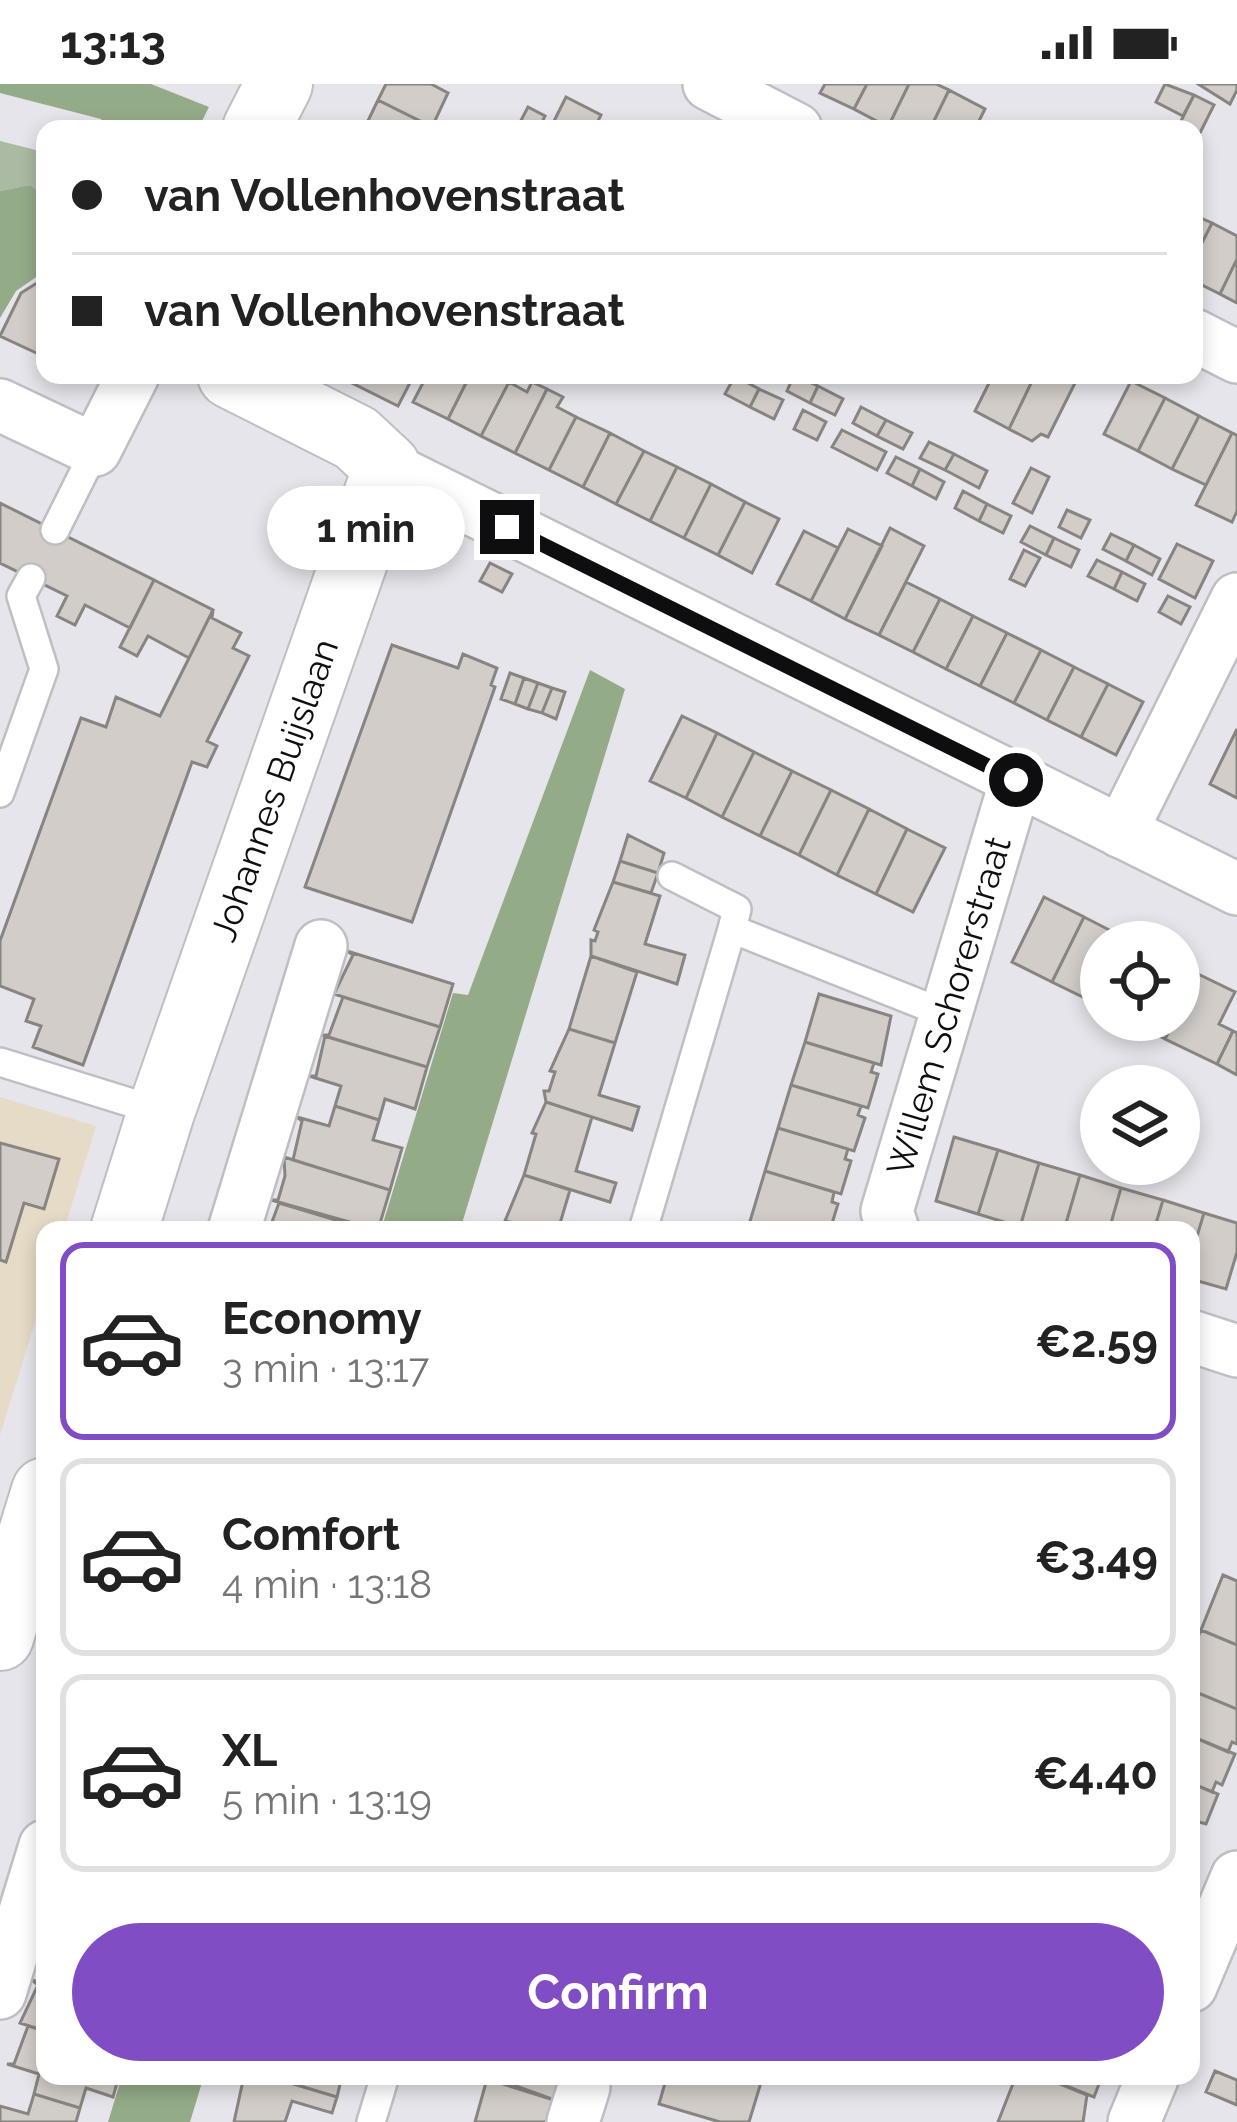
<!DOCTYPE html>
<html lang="en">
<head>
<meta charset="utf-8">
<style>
  body { margin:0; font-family:Raleway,sans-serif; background:#f2f2f2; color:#222; height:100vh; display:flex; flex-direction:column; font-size:45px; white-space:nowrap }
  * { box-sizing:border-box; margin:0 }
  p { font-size:39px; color:#767676 }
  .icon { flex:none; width:66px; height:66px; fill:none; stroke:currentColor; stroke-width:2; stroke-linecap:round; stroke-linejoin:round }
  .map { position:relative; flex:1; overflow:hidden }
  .side { position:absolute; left:36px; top:1137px; width:1164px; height:864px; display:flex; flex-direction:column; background:#fff; border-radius:24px; box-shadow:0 6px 18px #0003 }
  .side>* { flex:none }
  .guide { position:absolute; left:36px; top:36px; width:1167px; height:264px; border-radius:24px; box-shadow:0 6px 18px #0003; display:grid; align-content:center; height:264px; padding:0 36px; background:#fff }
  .tools { position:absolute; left:1080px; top:837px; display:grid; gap:24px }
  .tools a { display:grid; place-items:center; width:120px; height:120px; border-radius:50%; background:#fff; box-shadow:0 6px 18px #0003; font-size:60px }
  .end { position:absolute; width:54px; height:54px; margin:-27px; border:15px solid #0e0e10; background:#fff; box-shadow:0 0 0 6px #fff }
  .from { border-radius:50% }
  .bubble { position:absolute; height:84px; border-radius:42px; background:#fff; box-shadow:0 6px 18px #0003; font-size:39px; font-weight:700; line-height:84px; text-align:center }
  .guide b { display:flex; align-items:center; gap:42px; height:114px; font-size:45px }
  .guide b+b { border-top:3px solid #e0e0e0 }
  .guide i { width:30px; height:30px; background:#222 }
  ul { padding:21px 0 0; list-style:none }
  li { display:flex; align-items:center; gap:36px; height:198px; margin:0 24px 18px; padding:0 12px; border:6px solid #e0e0e0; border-radius:24px }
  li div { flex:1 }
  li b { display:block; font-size:45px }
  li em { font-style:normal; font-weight:700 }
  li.selected { border-color:#814dc5 }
  li>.icon { width:108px; height:108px; stroke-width:1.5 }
  .cta { display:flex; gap:24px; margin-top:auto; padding:24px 36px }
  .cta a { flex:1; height:138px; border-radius:72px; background:#814dc5; color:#fff; font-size:48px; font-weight:700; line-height:138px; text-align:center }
  .status { display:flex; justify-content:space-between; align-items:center; height:84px; padding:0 60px; background:#fff; direction:ltr }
  .status svg { height:33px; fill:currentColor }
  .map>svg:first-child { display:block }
</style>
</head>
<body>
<div class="status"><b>13:13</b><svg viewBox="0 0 49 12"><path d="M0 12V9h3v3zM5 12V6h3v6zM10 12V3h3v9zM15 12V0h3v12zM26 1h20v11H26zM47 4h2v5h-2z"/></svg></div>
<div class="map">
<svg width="1237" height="2038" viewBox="0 0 1237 2038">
  <rect width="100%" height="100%" fill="#e5e5eb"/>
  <path fill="#e5dbc6" d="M 0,1013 L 96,1042 L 64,1146 L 45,1146 L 45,1206 L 0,1351 Z"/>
  <path fill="#aabaa3" d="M 45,47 L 45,112 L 30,101 L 0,107 L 0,57 L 40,67 Z"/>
  <path fill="#94ab88" d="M 0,0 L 151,0 L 209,23 L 198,45 L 104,45 L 101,35 L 0,9 Z
    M 30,101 L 45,112 L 45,187 L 16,207 L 0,234 L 0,107 Z
    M 590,586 L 625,605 L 460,1146 L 381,1146 L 453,909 L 468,911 Z
    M 122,1992 L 204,1992 L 190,2038 L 108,2038 Z"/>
  <path fill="#d2cdc8" stroke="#888480" stroke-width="3" d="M 386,0 L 431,0 L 448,9 L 432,43 L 378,16 Z
    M 825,0 L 867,0 L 854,25 L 820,9 Z
    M 867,0 L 909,0 L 888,43 L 854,25 Z
    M 909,0 L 936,0 L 949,6 L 930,45 L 888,43 Z
    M 1165,0 L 1194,11 L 1183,32 L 1156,18 Z
    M 1198,0 L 1237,0 L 1237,6 L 1230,20 Z
    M 949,6 L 985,25 L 975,45 L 930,45 Z
    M 1194,11 L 1214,21 L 1197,55 L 1194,45 L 1177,45 Z
    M 566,13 L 601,31 L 594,45 L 550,45 Z
    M 378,16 L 432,43 L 430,45 L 364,45 Z
    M 528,23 L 545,32 L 539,45 L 517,44 Z
    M 1194,131 L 1212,139 L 1194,175 Z
    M 1212,139 L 1237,152 L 1237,175 L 1220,210 L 1194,197 L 1194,175 Z
    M 1237,175 L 1237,219 L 1220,210 Z
    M 45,194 L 45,273 L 0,252 L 21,209 Z
    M 355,291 L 414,291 L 398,322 L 352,299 Z
    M 427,291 L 470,291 L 448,335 L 413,318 Z
    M 470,291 L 494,291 L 509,298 L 481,352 L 448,335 Z
    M 794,291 L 818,302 L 810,319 L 787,307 Z
    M 993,291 L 1035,291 L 1009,345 L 975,327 Z
    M 1035,291 L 1079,291 L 1048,353 L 1041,350 L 1032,357 L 1009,345 Z
    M 735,292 L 759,305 L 750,323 L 725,310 Z
    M 1131,297 L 1165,314 L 1138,367 L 1104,350 Z
    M 509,298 L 527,308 L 532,298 L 547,305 L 515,369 L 481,352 Z
    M 818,302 L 843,315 L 835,331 L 810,319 Z
    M 547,305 L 563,313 L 557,323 L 576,333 L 549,386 L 515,369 Z
    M 759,305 L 783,316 L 774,335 L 750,323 Z
    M 1165,314 L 1199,332 L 1172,385 L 1138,367 Z
    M 861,323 L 886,336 L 877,352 L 853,339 Z
    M 803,326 L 826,338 L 817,356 L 794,345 Z
    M 1199,332 L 1232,349 L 1206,401 L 1172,385 Z
    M 576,333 L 610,349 L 583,403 L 549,386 Z
    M 886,336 L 912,349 L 903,365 L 877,352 Z
    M 842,346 L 886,368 L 877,386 L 832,363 Z
    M 610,349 L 644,367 L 616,420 L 583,403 Z
    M 1232,349 L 1237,351 L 1237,427 L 1232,438 L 1196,421 Z
    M 929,358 L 954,370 L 945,386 L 920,374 Z
    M 644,367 L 677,383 L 650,437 L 616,420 Z
    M 954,370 L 987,387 L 979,404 L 945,386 Z
    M 896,373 L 920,385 L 912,402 L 887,389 Z
    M 677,383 L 711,400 L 684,454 L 650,437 Z
    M 1031,384 L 1049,393 L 1032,429 L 1013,419 Z
    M 920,385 L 944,398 L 936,415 L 912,402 Z
    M 711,400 L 745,418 L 718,471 L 684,454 Z
    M 963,407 L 987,420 L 979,437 L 955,424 Z
    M 745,418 L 779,435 L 752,489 L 718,471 Z
    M 0,419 L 154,496 L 130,544 L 85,521 L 75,541 L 57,532 L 67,512 L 0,479 Z
    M 987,420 L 1011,432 L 1003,449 L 979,437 Z
    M 1067,426 L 1090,436 L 1081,454 L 1059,443 Z
    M 1030,442 L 1054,454 L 1046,471 L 1021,458 Z
    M 890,444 L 924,462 L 879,551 L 845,535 Z
    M 848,445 L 882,462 L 845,535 L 811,517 Z
    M 804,447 L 838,464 L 811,517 L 777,500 Z
    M 1111,450 L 1134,461 L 1126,477 L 1103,465 Z
    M 1054,454 L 1079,466 L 1071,483 L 1046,471 Z
    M 1177,460 L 1213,477 L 1195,514 L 1159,495 Z
    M 1134,461 L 1160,475 L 1152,491 L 1126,477 Z
    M 1024,466 L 1040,474 L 1025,502 L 1010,495 Z
    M 1097,476 L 1122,488 L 1114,505 L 1088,492 Z
    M 490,479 L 512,490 L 502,508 L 480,497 Z
    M 1122,488 L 1145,500 L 1137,517 L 1114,505 Z
    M 154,496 L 213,526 L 189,574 L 148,552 L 137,572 L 120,563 Z
    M 906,498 L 940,515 L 913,568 L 879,551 Z
    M 1168,512 L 1190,523 L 1181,540 L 1159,528 Z
    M 940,515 L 973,532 L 946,585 L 913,568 Z
    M 213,526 L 212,534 L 241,549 L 233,564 L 249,572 L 207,657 L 217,662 L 207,683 L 192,678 L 83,981 L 33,963 L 41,942 L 26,937 L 34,915 L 0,902 L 0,857 L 81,634 L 106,643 L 116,613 L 160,632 Z
    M 973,532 L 1007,549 L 980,602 L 946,585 Z
    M 1007,549 L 1041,566 L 1014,619 L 980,602 Z
    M 392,561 L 458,584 L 463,570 L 497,584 L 491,601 L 495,603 L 412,838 L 305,803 Z
    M 1041,566 L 1074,583 L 1047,636 L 1014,619 Z
    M 1074,583 L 1108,600 L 1081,653 L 1047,636 Z
    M 510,589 L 524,594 L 515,620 L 501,615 Z
    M 524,594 L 538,599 L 528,625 L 515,620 Z
    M 538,599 L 552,604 L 542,629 L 528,625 Z
    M 1108,600 L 1143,618 L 1116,671 L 1081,653 Z
    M 552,604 L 565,608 L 556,635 L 542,629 Z
    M 682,632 L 717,649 L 686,714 L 650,697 Z
    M 1237,645 L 1237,714 L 1210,700 Z
    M 717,649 L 754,668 L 722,733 L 686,714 Z
    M 754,668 L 792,687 L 760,752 L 722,733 Z
    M 792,687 L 831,706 L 799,771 L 760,752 Z
    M 831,706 L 869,725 L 837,791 L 799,771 Z
    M 869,725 L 907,745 L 876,810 L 837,791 Z
    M 907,745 L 945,764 L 913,828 L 876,810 Z
    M 628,751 L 664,769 L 658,789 L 620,777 Z
    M 620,777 L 658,789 L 651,809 L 613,798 Z
    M 613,798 L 660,812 L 645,860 L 685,871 L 677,900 L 591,872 L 591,856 L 595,857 L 598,848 L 594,846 Z
    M 1044,813 L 1084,833 L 1052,898 L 1012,878 Z
    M 1084,833 L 1123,853 L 1120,858 L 1101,858 L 1101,896 L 1091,917 L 1052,898 Z
    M 347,867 L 453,900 L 440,943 L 334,910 L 353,871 Z
    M 591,872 L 637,888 L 615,959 L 569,945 Z
    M 1179,880 L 1198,890 L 1179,927 Z
    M 1198,890 L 1235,908 L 1219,940 L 1233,947 L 1217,980 L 1165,955 Z
    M 819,910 L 891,932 L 881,981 L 805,958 Z
    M 343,913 L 440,943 L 427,983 L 321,951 L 329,951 Z
    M 1129,936 L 1174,936 L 1165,955 Z
    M 569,945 L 615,959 L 599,1011 L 639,1023 L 632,1046 L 546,1018 L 544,1007 L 549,1007 L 555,988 L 550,987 Z
    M 1233,947 L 1237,949 L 1237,991 L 1217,980 Z
    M 325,952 L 427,983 L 415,1025 L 385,1015 L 379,1036 L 335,1022 L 341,1002 L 309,992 L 316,992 Z
    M 805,958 L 874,979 L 871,988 L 878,990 L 868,1024 L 791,1001 Z
    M 791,1001 L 861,1022 L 858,1031 L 865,1034 L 854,1067 L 778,1044 Z
    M 546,1018 L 592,1033 L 576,1087 L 616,1099 L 610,1118 L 524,1091 L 536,1050 L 532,1049 Z
    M 335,1022 L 379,1036 L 373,1056 L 402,1064 L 390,1106 L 293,1076 L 302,1037 L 297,1033 L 329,1042 Z
    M 778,1044 L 848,1065 L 845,1075 L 851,1077 L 841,1110 L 765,1087 Z
    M 954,1053 L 998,1066 L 978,1130 L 936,1117 Z
    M 0,1059 L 59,1075 L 44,1125 L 24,1119 L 6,1178 L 0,1176 Z
    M 998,1066 L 1039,1079 L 1020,1143 L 978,1130 Z
    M 284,1073 L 390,1106 L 378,1146 L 271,1116 L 278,1116 L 285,1092 Z
    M 1039,1079 L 1080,1091 L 1064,1146 L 1020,1143 Z
    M 765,1087 L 834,1108 L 832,1118 L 838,1120 L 830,1146 L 748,1144 Z
    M 524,1091 L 570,1106 L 558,1146 L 507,1146 L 510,1138 L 505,1137 Z
    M 1080,1091 L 1121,1104 L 1109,1146 L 1064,1146 Z
    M 1121,1104 L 1163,1116 L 1154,1146 L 1109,1146 Z
    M 1163,1116 L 1204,1129 L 1191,1172 L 1191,1146 L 1154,1146 Z
    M 279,1119 L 369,1146 L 269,1146 Z
    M 1204,1129 L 1237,1139 L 1237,1168 L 1226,1205 L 1191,1195 L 1191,1172 Z
    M 1223,1491 L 1237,1497 L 1237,1561 L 1201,1546 Z
    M 1201,1546 L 1237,1561 L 1237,1625 L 1191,1606 L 1191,1569 Z
    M 1191,1606 L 1237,1625 L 1237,1660 L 1232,1658 L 1228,1668 L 1191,1652 Z
    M 1191,1652 L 1235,1670 L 1222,1701 L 1216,1698 L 1212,1708 L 1191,1699 Z
    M 1191,1699 L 1218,1710 L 1206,1740 L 1199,1738 L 1196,1753 L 1191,1750 Z
    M 32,1896 L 45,1900 L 45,1947 L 20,1939 L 38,1901 Z
    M 28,1942 L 45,1947 L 45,1992 L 119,1992 L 113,2013 L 86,2004 L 80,2024 L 34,2010 L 39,1990 L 7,1980 L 14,1980 Z
    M 1215,1987 L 1237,1996 L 1237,2021 L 1206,2008 Z
    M 244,1992 L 267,1992 L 337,2013 L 332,2029 L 292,2017 L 285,2038 L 234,2038 Z
    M 267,1992 L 326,1992 L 341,1996 L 337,2013 Z
    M 488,1992 L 572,1992 L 563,2019 Z
    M 667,1992 L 763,1992 L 749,2038 L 720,2038 L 659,2020 Z
    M 1016,1992 L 1041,1992 L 1087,2011 L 1083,2038 L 998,2038 Z
    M 1041,1992 L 1102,1992 L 1094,2013 Z
    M 487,1995 L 557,2017 L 558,2038 L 475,2038 Z
    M 34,2010 L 80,2024 L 76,2038 L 0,2038 L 0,2022 L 28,2030 Z"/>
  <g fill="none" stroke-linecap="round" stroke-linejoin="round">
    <g stroke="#bebec4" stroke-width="32">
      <path id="lane" d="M 55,446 L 95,366
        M 0,709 L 44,585 L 21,512 L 31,494
        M 672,792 L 737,825 L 732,845 L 946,930
        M 0,978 L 161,1028
        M 643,1146 L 732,845
        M 371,2038 L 385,1992"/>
    </g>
    <g stroke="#bebec4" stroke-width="56">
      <g id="street">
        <path d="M 709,0 L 796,45"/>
        <path d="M 1194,251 L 1237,273"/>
        <path d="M 0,321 L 95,366 L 133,291"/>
        <path d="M 387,383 L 1237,805"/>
        <path d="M 1121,748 L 1237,515"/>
        <path d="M 234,1146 L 321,862"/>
        <path id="s1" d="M 893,1146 L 887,1127 L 1016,696"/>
        <path d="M 1191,1252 L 1237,1267"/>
        <path d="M 1191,1902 L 1237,1793"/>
        <path d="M 0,1909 L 45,1762"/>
        <path d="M 573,2038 L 584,2003"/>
        <path d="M 1134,2038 L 1153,1992"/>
      </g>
    </g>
    <g stroke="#bebec4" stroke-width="70">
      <g id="secondary">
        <path d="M 256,45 L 279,0"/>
        <path id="s2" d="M 124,1146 L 161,1028 L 387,383 L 356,354 L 231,291"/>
        <path d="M 0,1553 L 45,1407"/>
      </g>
    </g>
    <use href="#lane" stroke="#fff" stroke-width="27"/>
    <use href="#street" stroke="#fff" stroke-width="51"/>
    <use href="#secondary" stroke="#fff" stroke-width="66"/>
  </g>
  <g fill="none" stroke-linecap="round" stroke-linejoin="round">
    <path stroke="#0e0e10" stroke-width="15" d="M 507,443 L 1016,696"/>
  </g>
  <g text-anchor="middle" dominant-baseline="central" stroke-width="9" stroke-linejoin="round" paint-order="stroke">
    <g font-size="36" fill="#0e0e10" stroke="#e5e5eb">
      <text stroke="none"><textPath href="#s2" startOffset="465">Johannes Buijslaan</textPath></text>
      <text stroke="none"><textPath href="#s1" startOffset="234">Willem Schorerstraat</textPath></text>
    </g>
  </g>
</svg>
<div class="tools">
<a><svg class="icon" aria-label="locate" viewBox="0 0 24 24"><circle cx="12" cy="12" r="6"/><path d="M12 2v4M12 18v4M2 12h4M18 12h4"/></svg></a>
<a><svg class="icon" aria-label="layers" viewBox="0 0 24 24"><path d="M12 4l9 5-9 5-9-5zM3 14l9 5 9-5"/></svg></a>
</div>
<i class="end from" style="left:1016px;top:696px"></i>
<i class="end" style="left:507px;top:443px"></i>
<div class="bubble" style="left:267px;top:402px;width:198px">1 min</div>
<div class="guide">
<b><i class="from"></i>van Vollenhovenstraat</b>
<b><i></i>van Vollenhovenstraat</b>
</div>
<section class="side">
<ul>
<li class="selected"><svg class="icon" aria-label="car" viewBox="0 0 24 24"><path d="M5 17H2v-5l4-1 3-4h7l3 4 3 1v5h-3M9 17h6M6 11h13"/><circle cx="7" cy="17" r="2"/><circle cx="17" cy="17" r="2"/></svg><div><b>Economy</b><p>3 min · 13:17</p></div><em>€2.59</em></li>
<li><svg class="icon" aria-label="car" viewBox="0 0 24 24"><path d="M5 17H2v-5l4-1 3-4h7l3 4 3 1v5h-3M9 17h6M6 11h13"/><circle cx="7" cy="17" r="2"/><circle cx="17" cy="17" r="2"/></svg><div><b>Comfort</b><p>4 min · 13:18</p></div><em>€3.49</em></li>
<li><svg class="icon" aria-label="car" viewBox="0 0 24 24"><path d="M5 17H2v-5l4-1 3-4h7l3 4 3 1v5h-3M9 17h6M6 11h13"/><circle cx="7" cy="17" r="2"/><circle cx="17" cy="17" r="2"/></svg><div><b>XL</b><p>5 min · 13:19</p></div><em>€4.40</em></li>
</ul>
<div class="cta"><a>Confirm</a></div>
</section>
</div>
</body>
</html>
